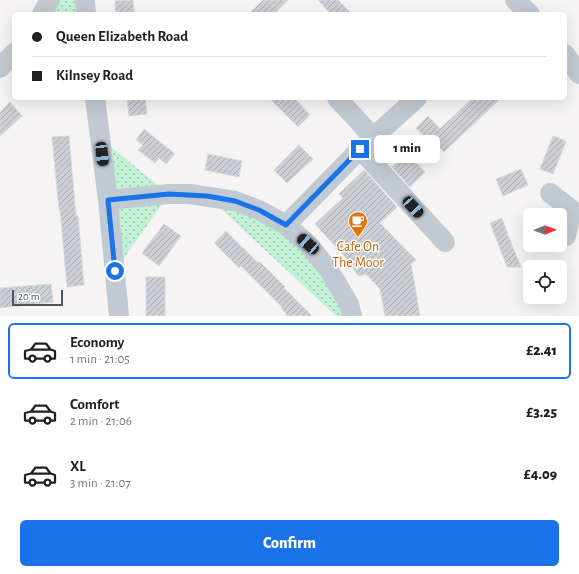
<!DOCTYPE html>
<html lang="en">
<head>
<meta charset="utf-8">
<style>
  body { margin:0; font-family:"Alegreya Sans",sans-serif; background:#f6f6f6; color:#202124; height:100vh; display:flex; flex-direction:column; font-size:15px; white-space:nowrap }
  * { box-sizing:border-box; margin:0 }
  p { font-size:13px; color:#757577 }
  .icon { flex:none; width:22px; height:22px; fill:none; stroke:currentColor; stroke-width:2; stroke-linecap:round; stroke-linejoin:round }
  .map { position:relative; height:316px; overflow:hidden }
  .drawer { display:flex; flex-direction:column; background:#fff; flex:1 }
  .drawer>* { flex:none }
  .hud { position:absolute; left:12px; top:12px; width:555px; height:88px; border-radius:6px; box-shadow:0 4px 16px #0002; display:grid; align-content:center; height:88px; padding:0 20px; background:#fff }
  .needle { width:26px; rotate:89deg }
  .tools { position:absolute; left:523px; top:208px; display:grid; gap:8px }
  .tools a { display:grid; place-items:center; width:44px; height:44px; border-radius:6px; background:#fff; box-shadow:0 4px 16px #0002; font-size:20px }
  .scale { position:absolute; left:12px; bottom:10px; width:51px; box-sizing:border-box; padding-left:4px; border:2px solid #4a5661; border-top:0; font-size:11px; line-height:14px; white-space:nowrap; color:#4a5661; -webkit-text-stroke:3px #fff; paint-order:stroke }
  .end { position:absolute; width:18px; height:18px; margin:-9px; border:5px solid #1a73e8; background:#fff; box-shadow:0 0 0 2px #fff }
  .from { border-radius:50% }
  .bubble { position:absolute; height:28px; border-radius:6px; background:#fff; box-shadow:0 4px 16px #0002; font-size:13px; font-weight:800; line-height:28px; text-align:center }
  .car { position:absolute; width:12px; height:24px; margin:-12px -6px; border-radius:5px; box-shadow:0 0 3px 1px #0007; background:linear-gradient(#222 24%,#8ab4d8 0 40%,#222 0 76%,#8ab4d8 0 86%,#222 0) }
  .hud b { display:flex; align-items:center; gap:14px; height:38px; font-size:15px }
  .hud b+b { border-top:1px solid #e0e0e0 }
  .hud i { width:10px; height:10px; background:#202124 }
  ul { padding:7px 0 0; list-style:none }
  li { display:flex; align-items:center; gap:12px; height:56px; margin:0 8px 6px; padding:0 12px; border:2px solid transparent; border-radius:6px }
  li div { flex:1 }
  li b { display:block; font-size:15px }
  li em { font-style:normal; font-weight:800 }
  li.on { border-color:#1a73e8 }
  li>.icon { width:36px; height:36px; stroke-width:1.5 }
  .action { display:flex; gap:8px; margin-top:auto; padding:8px 20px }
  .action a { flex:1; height:46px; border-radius:6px; background:#1a73e8; color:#fff; font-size:16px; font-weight:800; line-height:46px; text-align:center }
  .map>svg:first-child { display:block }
</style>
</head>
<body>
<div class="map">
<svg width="579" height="316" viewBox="0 0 579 316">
  <defs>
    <pattern id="grass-dots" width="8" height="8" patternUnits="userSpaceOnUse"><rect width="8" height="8" fill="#c3f1d5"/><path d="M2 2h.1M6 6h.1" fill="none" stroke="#a0c6b0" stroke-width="1.8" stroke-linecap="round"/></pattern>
    <pattern id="building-hatch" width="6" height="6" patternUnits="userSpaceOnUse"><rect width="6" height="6" fill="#cdcfd5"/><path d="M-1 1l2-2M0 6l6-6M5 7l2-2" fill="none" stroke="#a8abb0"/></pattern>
  </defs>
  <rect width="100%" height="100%" fill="#f5f3f3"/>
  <path fill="url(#grass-dots)" d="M 50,0 L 85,0 L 86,14 L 42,14 Z
    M 100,138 L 169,194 L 115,271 Z
    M 207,196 L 286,225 L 352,316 L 336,316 Z"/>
  <path fill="url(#building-hatch)" stroke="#d7d9de" d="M 133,0 L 134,14 L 116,14 L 115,1 Z
    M 263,0 L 288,0 L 274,14 L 249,14 Z
    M 318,0 L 338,0 L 352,14 L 331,14 Z
    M 127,98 L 145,98 L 147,114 L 129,116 Z
    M 269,98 L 294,98 L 310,115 L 298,127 Z
    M 473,98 L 501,98 L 444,152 L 430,137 L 427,140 L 416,128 L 428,116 L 440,129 Z
    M 10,102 L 22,116 L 0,136 L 0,112 Z
    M 144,129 L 175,154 L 166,164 L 159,158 L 155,163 L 138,150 L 143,145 L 136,140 Z
    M 69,136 L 76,216 L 78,216 L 84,285 L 67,287 L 60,210 L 59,210 L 52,137 Z
    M 553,136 L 566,141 L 553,174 L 540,169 Z
    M 299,145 L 313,159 L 287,183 L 274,170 Z
    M 407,153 L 425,172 L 410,187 L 392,167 Z
    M 208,154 L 242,161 L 239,177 L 205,170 Z
    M 521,169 L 528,185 L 503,196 L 496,179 Z
    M 364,170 L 397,207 L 380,223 L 416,260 L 411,264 L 420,316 L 385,316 L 380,289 L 366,274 L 358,276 L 347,259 L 315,224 L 343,198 L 339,194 Z
    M 502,218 L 508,235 L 521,267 L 507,267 L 490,223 Z
    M 164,224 L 181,236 L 159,266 L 142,253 Z
    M 226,231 L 258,263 L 260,262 L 285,287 L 284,288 L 312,316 L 288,316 L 281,308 L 282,307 L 241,266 L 239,268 L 214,243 Z
    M 146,277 L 165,277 L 165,316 L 146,316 Z
    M 51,284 L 53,302 L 0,308 L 0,288 Z"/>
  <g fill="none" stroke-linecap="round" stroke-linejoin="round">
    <path stroke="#c1cad2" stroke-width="20" d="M 85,0 L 86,14
      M 515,0 L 530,14
      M 42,14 L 50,0
      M 565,54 L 579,74
      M 0,68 L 14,53
      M 95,98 L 108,200 L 119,316
      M 337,98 L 373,137
      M 360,149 L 445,242
      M 550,193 L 572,210 L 566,236
      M 108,200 L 169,194 L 190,194 L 235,201 L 259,210 L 286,225 L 308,244 L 329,270 L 349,304 L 352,316
      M 286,225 L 360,149 L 417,98"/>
  </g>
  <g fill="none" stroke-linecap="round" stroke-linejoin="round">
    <path stroke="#1a73e8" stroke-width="5" d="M 115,271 L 108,200 L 169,194 L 207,196 L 235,201 L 259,210 L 286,225 L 360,149"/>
  </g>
  <defs>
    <g id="cafe-pin" transform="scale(1)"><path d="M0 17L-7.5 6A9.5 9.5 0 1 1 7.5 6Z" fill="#e8710a" stroke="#fff"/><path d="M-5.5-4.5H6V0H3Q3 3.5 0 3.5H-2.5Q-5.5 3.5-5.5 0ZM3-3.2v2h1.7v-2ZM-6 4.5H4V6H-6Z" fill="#fff"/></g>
  </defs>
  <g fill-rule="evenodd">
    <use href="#cafe-pin" x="358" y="221"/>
  </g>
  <g text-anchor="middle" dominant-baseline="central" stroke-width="3" stroke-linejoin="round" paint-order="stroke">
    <g font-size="14" fill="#c56008" stroke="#fff">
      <text x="358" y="247">Cafe On<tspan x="358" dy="16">The Moor</tspan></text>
    </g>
  </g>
</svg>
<div class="tools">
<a><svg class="needle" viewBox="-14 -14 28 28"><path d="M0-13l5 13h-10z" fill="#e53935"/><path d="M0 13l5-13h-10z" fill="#757577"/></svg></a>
<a><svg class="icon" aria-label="locate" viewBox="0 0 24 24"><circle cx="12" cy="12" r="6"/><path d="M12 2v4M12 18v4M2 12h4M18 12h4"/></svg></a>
</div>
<div class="scale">20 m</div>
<i class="end from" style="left:115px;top:271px"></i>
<i class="end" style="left:360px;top:149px"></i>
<div class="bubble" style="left:374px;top:135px;width:66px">1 min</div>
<i class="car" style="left:102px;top:154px;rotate:173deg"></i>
<i class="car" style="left:413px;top:207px;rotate:138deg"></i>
<i class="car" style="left:308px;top:244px;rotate:311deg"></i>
<div class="hud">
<b><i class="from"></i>Queen Elizabeth Road</b>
<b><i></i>Kilnsey Road</b>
</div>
</div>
<section class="drawer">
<ul>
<li class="on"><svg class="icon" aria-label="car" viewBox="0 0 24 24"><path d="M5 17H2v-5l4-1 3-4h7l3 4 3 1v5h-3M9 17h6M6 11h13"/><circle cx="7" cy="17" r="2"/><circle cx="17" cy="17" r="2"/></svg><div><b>Economy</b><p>1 min · 21:05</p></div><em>£2.41</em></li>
<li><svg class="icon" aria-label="car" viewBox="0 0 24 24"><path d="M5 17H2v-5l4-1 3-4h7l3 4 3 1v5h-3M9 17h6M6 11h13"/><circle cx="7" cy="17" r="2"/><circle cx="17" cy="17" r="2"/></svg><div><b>Comfort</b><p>2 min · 21:06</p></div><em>£3.25</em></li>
<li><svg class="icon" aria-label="car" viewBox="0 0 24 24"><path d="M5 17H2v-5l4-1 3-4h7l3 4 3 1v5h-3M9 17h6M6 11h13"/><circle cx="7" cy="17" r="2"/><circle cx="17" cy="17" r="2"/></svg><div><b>XL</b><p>3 min · 21:07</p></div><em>£4.09</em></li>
</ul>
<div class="action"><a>Confirm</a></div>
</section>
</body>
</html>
